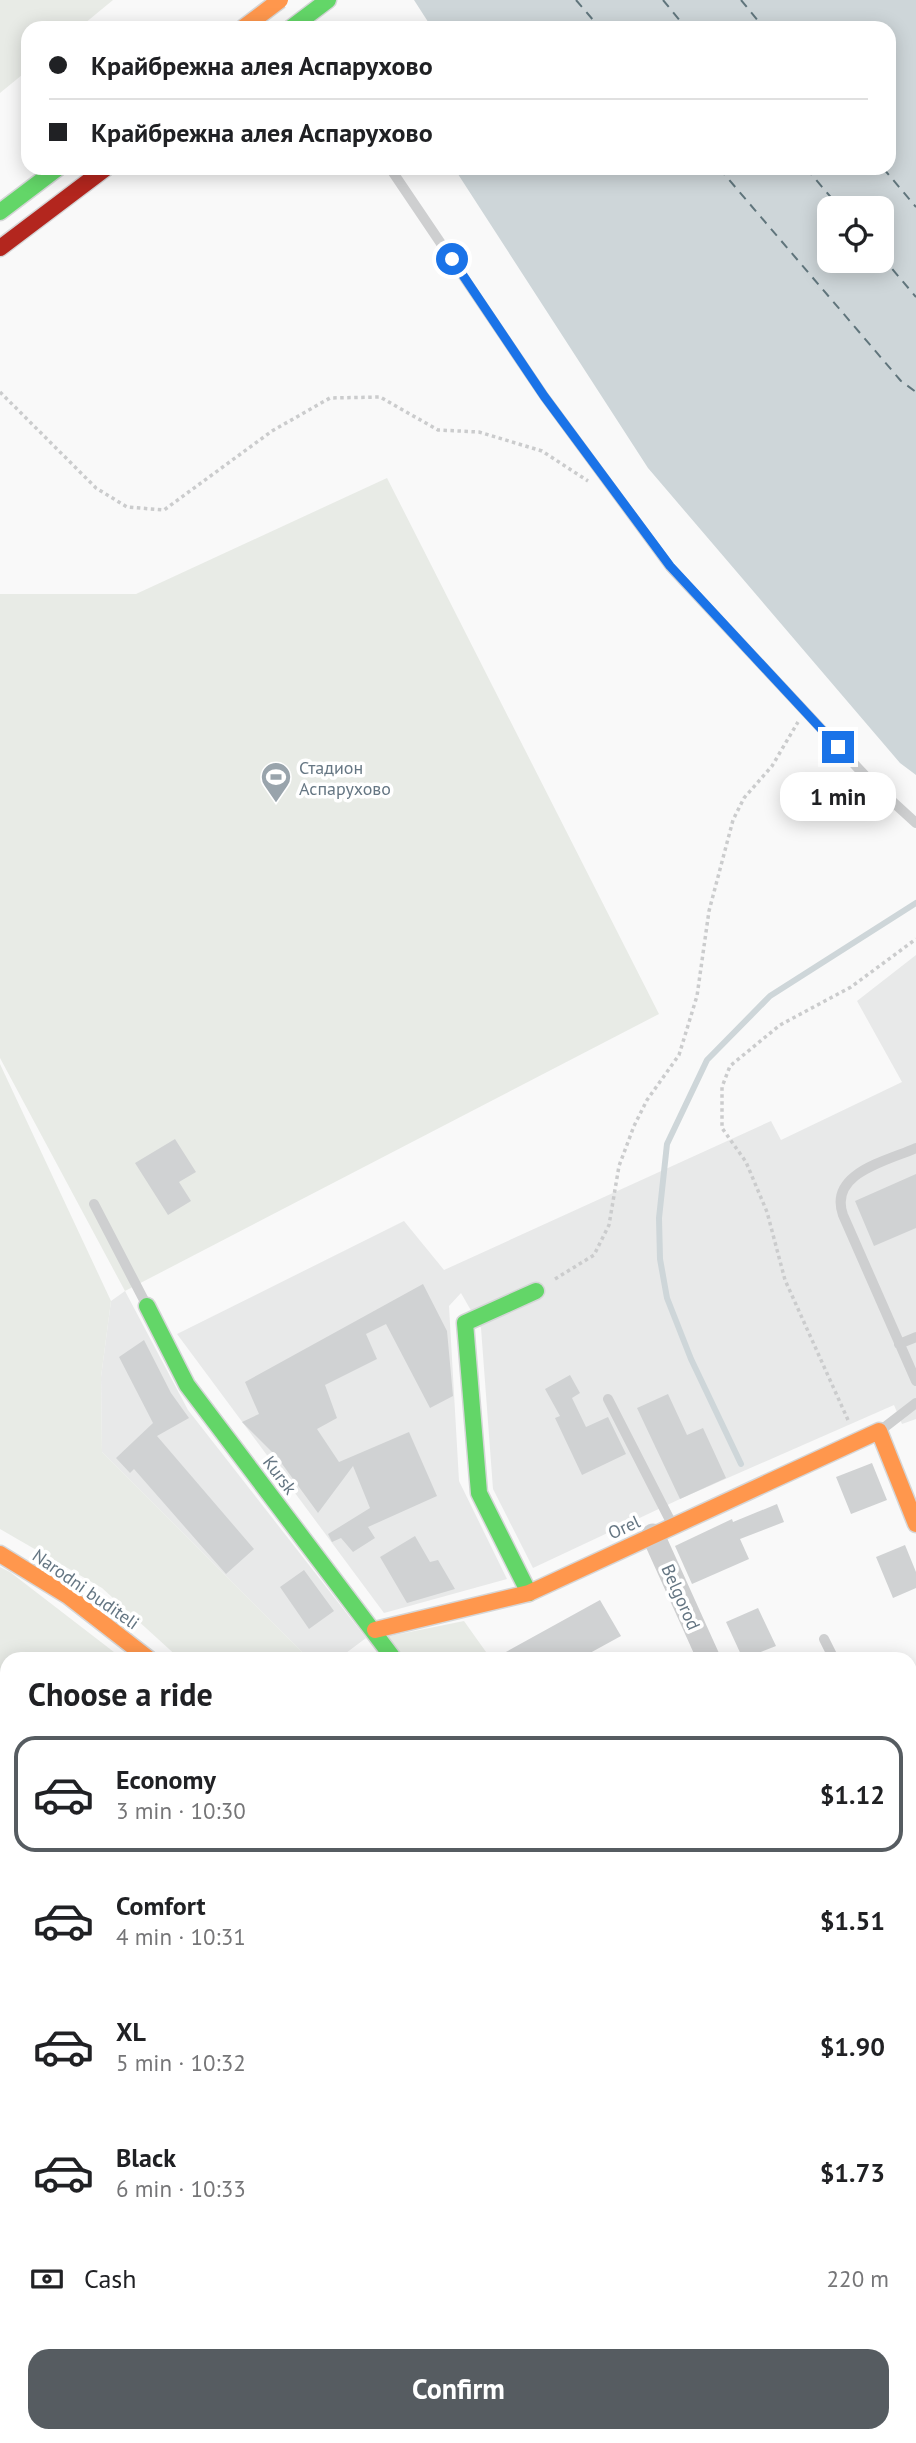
<!DOCTYPE html>
<html lang="en">
<head>
<meta charset="utf-8">
<style>
  body { margin:0; font-family:"PT Sans",sans-serif; background:#f6f6f6; color:#202124; height:100vh; display:flex; flex-direction:column; font-size:26px; white-space:nowrap }
  * { box-sizing:border-box; margin:0 }
  p { font-size:23px; color:#757577 }
  .icon { flex:none; width:38px; height:38px; fill:none; stroke:currentColor; stroke-width:2; stroke-linecap:round; stroke-linejoin:round }
  .map { position:relative; flex:1; overflow:hidden }
  .details { position:absolute; left:0px; top:1652px; width:917px; height:791px; display:flex; flex-direction:column; background:#fff; border-radius:21px 21px 0 0; box-shadow:0 4px 18px #0003 }
  .details>* { flex:none }
  .hud { position:absolute; left:21px; top:21px; width:875px; height:154px; border-radius:21px; box-shadow:0 4px 18px #0003; display:grid; align-content:center; height:154px; padding:0 28px; background:#fff }
  .tools { position:absolute; left:817px; top:196px; display:grid; gap:14px }
  .tools a { display:grid; place-items:center; width:77px; height:77px; border-radius:14px; background:#fff; box-shadow:0 4px 18px #0003; font-size:35px }
  .end { position:absolute; width:32px; height:32px; margin:-16px; border:9px solid #1a73e8; background:#fff; box-shadow:0 0 0 4px #fff }
  .from { border-radius:50% }
  .bubble { position:absolute; height:49px; border-radius:21px; background:#fff; box-shadow:0 4px 18px #0003; font-size:23px; font-weight:600; line-height:49px; text-align:center }
  .hud b { display:flex; align-items:center; gap:24px; height:66px; font-size:26px }
  .hud b+b { border-top:2px solid #e0e0e0 }
  .hud i { width:18px; height:18px; background:#202124 }
  ul { padding:0; list-style:none }
  li { display:flex; align-items:center; gap:21px; height:116px; margin:0 14px 10px; padding:0 14px; border:4px solid transparent; border-radius:21px }
  li div { flex:1 }
  li b { display:block; font-size:26px }
  li em { font-style:normal; font-weight:600 }
  li.on { border-color:#565c61 }
  li>.icon { width:63px; height:63px; stroke-width:1.5 }
  h2 { padding:0 28px; font-size:32px; line-height:84px }
  .pay { display:flex; align-items:center; gap:18px; height:77px; padding:0 28px; font-size:26px }
  .pay p { margin-inline-start:auto }
  .cta { display:flex; gap:14px; margin-top:auto; padding:14px 28px }
  .cta a { flex:1; height:80px; border-radius:21px; background:#565c61; color:#fff; font-size:28px; font-weight:600; line-height:80px; text-align:center }
  .map>svg:first-child { display:block }
</style>
</head>
<body>
<div class="map">
<svg width="916" height="2443" viewBox="0 0 916 2443">
  <rect width="100%" height="100%" fill="#f9f9f9"/>
  <path fill="#e8e9e9" d="M 916,955 L 916,1419 L 902,1424 L 894,1405 L 680,1499 L 533,1568 L 493,1489 L 481,1328 L 461,1293 L 449,1306 L 459,1481 L 507,1579 L 384,1613 L 177,1334 L 404,1221 L 444,1270 L 771,1121 L 781,1140 L 902,1082 L 857,1001 Z
    M 125,1291 L 188,1410 L 366,1638 L 338,1659 L 309,1659 L 102,1452 L 101,1377 L 111,1301 Z"/>
  <path fill="#e8ebe6" d="M 0,0 L 113,0 L 79,28 L 28,28 L 28,70 L 0,93 Z
    M 387,478 L 659,1014 L 125,1291 L 0,1058 L 0,594 L 136,594 Z
    M 0,1064 L 111,1301 L 101,1377 L 102,1452 L 309,1659 L 180,1659 L 102,1588 L 0,1529 Z
    M 0,1567 L 10,1572 L 123,1659 L 7,1659 L 7,1710 L 0,1706 Z
    M 464,1621 L 491,1659 L 400,1659 L 385,1637 Z
    M 7,1785 L 7,1838 L 0,1837 L 0,1786 Z"/>
  <path fill="#ced6d9" fill-rule="evenodd" d="M 414,0 L 916,0 L 916,775 L 900,763 L 648,468 L 454,168 L 889,168 L 889,28 L 432,28 ZM 830,208 L 882,208 L 882,261 L 830,261 Z"/>
  <g fill="none" stroke-linecap="round" stroke-linejoin="round">
    <path stroke="#ced6d9" stroke-width="6" d="M 741,1464 L 691,1359 L 667,1298 L 660,1259 L 659,1218 L 667,1144 L 707,1060 L 770,996 L 916,903
      M 4,1959 L 7,1962"/>
    <path stroke="#60757c" stroke-width="2" stroke-dasharray="9 7" stroke-linecap="butt" d="M 576,0 L 600,28
      M 663,0 L 686,28
      M 741,0 L 764,28
      M 719,168 L 901,381 L 916,392
      M 806,168 L 840,208
      M 883,168 L 916,207
      M 882,257 L 916,297"/>
  </g>
  <path fill="#d0d2d3" d="M 175,1139 L 196,1172 L 179,1182 L 191,1201 L 168,1215 L 135,1163 Z
    M 916,1174 L 916,1228 L 874,1246 L 855,1201 Z
    M 423,1284 L 447,1331 L 453,1396 L 430,1408 L 386,1324 L 366,1334 L 377,1359 L 325,1385 L 337,1418 L 317,1429 L 339,1462 L 409,1432 L 437,1496 L 368,1527 L 375,1538 L 353,1552 L 341,1538 L 332,1542 L 328,1534 L 370,1508 L 353,1466 L 318,1513 L 277,1457 L 242,1422 L 259,1414 L 245,1382 Z
    M 144,1340 L 171,1393 L 189,1418 L 157,1436 L 254,1549 L 226,1574 L 134,1469 L 130,1473 L 116,1458 L 153,1423 L 119,1357 Z
    M 570,1375 L 580,1393 L 572,1398 L 586,1427 L 608,1417 L 626,1454 L 582,1475 L 555,1418 L 560,1416 L 545,1389 Z
    M 668,1394 L 687,1435 L 703,1428 L 726,1478 L 680,1499 L 637,1408 Z
    M 872,1463 L 887,1500 L 851,1514 L 836,1477 Z
    M 777,1504 L 784,1522 L 740,1539 L 749,1559 L 692,1584 L 675,1546 L 732,1519 L 733,1522 Z
    M 415,1536 L 430,1562 L 438,1560 L 455,1589 L 407,1603 L 380,1557 Z
    M 905,1545 L 916,1572 L 916,1588 L 893,1598 L 876,1557 Z
    M 304,1570 L 334,1611 L 309,1629 L 280,1587 Z
    M 600,1600 L 621,1636 L 579,1659 L 493,1659 Z
    M 758,1608 L 776,1646 L 743,1659 L 726,1622 Z"/>
  <g fill="none" stroke-linecap="round" stroke-linejoin="round">
    <g stroke="#d5d6d7" stroke-width="19">
      <path id="fast" d="M 291,28 L 328,0
        M 0,212 L 58,168
        M 147,1306 L 187,1385 L 394,1659
        M 529,1593 L 479,1493 L 465,1323 L 536,1291
        M 0,1729 L 7,1733
        M 910,2047 L 916,2044"/>
    </g>
    <g stroke="#d5d6d7" stroke-width="19">
      <path id="slow" d="M 0,1554 L 68,1596 L 149,1659
        M 375,1630 L 529,1593 L 879,1431 L 916,1524
        M 910,2090 L 916,2088"/>
    </g>
    <g stroke="#d5d6d7" stroke-width="19">
      <path id="jam" d="M 0,248 L 106,168"/>
    </g>
    <path stroke="#cbcccd" stroke-width="3.5" stroke-dasharray="3.5 3.5" stroke-linecap="butt" d="M 0,392 L 96,488 L 127,507 L 164,510 L 272,431 L 330,398 L 380,397 L 438,430 L 479,432 L 542,451 L 588,481
      M 555,1279 L 594,1255 L 609,1225 L 619,1166 L 634,1126 L 647,1100 L 679,1055 L 697,996 L 709,911 L 733,820 L 744,798 L 772,766 L 798,722
      M 848,1420 L 785,1280 L 767,1212 L 746,1162 L 722,1128 L 722,1087 L 730,1066 L 780,1025 L 851,987 L 916,939"/>
    <path stroke="#cecfd0" stroke-width="10" d="M 390,168 L 544,396 L 670,567 L 871,782 L 916,823
      M 916,1148 C 887,1161 828,1173 843,1215 L 916,1381
      M 94,1204 L 146,1304
      M 899,1344 L 916,1337
      M 608,1399 L 672,1524
      M 881,1430 L 916,1403
      M 824,1639 L 834,1659
      M 910,1810 L 916,1822
      M 0,1855 L 7,1857
      M 0,1921 L 7,1930
      M 910,2167 L 916,2165
      M 905,2436 L 906,2443"/>
    <path stroke="#cecfd0" stroke-width="23" d="M 653,1535 L 709,1659
      M 0,1769 L 7,1767
      M 910,1988 L 916,1985
      M 0,2137 L 7,2148
      M 910,2203 L 916,2209
      M 0,2254 L 7,2252
      M 910,2365 L 916,2364
      M 0,2428 L 7,2420
      M 122,2436 L 125,2443
      M 311,2436 L 313,2443
      M 510,2436 L 512,2443
      M 347,2443 L 363,2436
      M 648,2443 L 650,2436
      M 716,2443 L 742,2436"/>
    <use href="#fast" stroke="#63d668" stroke-width="16"/>
    <use href="#slow" stroke="#ff974d" stroke-width="16"/>
    <use href="#jam" stroke="#b3261e" stroke-width="16"/>
    <g stroke="#d5d6d6" stroke-width="19" stroke-linecap="butt">
      <path id="slow-bridge" d="M 243,28 L 280,0"/>
    </g>
    <use href="#slow-bridge" stroke="#ff974d" stroke-width="16"/>
  </g>
  <g fill="none" stroke-linecap="round" stroke-linejoin="round">
    <path stroke="#1a73e8" stroke-width="9" d="M 452,259 L 544,396 L 670,566 L 838,747"/>
  </g>
  <defs>
    <g id="stadium-pin" transform="scale(1.575)"><path d="M0 17L-7.5 6A9.5 9.5 0 1 1 7.5 6Z" fill="#99a4ac" stroke="#fff"/><path d="M0-5a6.5 5 0 1 0 0 10a6.5 5 0 1 0 0-10ZM-3.5-1.8h7v3.6h-7Z" fill="#fff"/></g>
  </defs>
  <g fill-rule="evenodd">
    <use href="#stadium-pin" x="276" y="777"/>
  </g>
  <g text-anchor="middle" dominant-baseline="central" stroke-width="7" stroke-linejoin="round" paint-order="stroke">
    <g font-size="18" fill="#657683" stroke="#fff" text-anchor="start">
      <text x="299" y="767">Стадион<tspan x="299" dy="21">Аспарухово</tspan></text>
    </g>
    <g font-size="18" fill="#657683" stroke="#fff">
      <text transform="translate(280 1475) rotate(53)">Kursk</text>
      <text transform="translate(624 1527) rotate(-25)">Orel</text>
      <text transform="translate(86 1589) rotate(35)">Narodni buditeli</text>
      <text transform="translate(681 1597) rotate(66)">Belgorod</text>
    </g>
  </g>
</svg>
<div class="tools">
<a><svg class="icon" aria-label="locate" viewBox="0 0 24 24"><circle cx="12" cy="12" r="6"/><path d="M12 2v4M12 18v4M2 12h4M18 12h4"/></svg></a>
</div>
<i class="end from" style="left:452px;top:259px"></i>
<i class="end" style="left:838px;top:747px"></i>
<div class="bubble" style="left:780px;top:772px;width:116px">1 min</div>
<div class="hud">
<b><i class="from"></i>Крайбрежна алея Аспарухово</b>
<b><i></i>Крайбрежна алея Аспарухово</b>
</div>
<section class="details">
<h2>Choose a ride</h2>
<ul>
<li class="on"><svg class="icon" aria-label="car" viewBox="0 0 24 24"><path d="M5 17H2v-5l4-1 3-4h7l3 4 3 1v5h-3M9 17h6M6 11h13"/><circle cx="7" cy="17" r="2"/><circle cx="17" cy="17" r="2"/></svg><div><b>Economy</b><p>3 min · 10:30</p></div><em>$1.12</em></li>
<li><svg class="icon" aria-label="car" viewBox="0 0 24 24"><path d="M5 17H2v-5l4-1 3-4h7l3 4 3 1v5h-3M9 17h6M6 11h13"/><circle cx="7" cy="17" r="2"/><circle cx="17" cy="17" r="2"/></svg><div><b>Comfort</b><p>4 min · 10:31</p></div><em>$1.51</em></li>
<li><svg class="icon" aria-label="car" viewBox="0 0 24 24"><path d="M5 17H2v-5l4-1 3-4h7l3 4 3 1v5h-3M9 17h6M6 11h13"/><circle cx="7" cy="17" r="2"/><circle cx="17" cy="17" r="2"/></svg><div><b>XL</b><p>5 min · 10:32</p></div><em>$1.90</em></li>
<li><svg class="icon" aria-label="car" viewBox="0 0 24 24"><path d="M5 17H2v-5l4-1 3-4h7l3 4 3 1v5h-3M9 17h6M6 11h13"/><circle cx="7" cy="17" r="2"/><circle cx="17" cy="17" r="2"/></svg><div><b>Black</b><p>6 min · 10:33</p></div><em>$1.73</em></li>
</ul>
<div class="pay"><svg class="icon" aria-label="cash" viewBox="0 0 24 24"><path d="M3 7h18v10H3z"/><circle cx="12" cy="12" r="2"/></svg>Cash<p>220 m</p></div>
<div class="cta"><a>Confirm</a></div>
</section>
</div>
</body>
</html>
